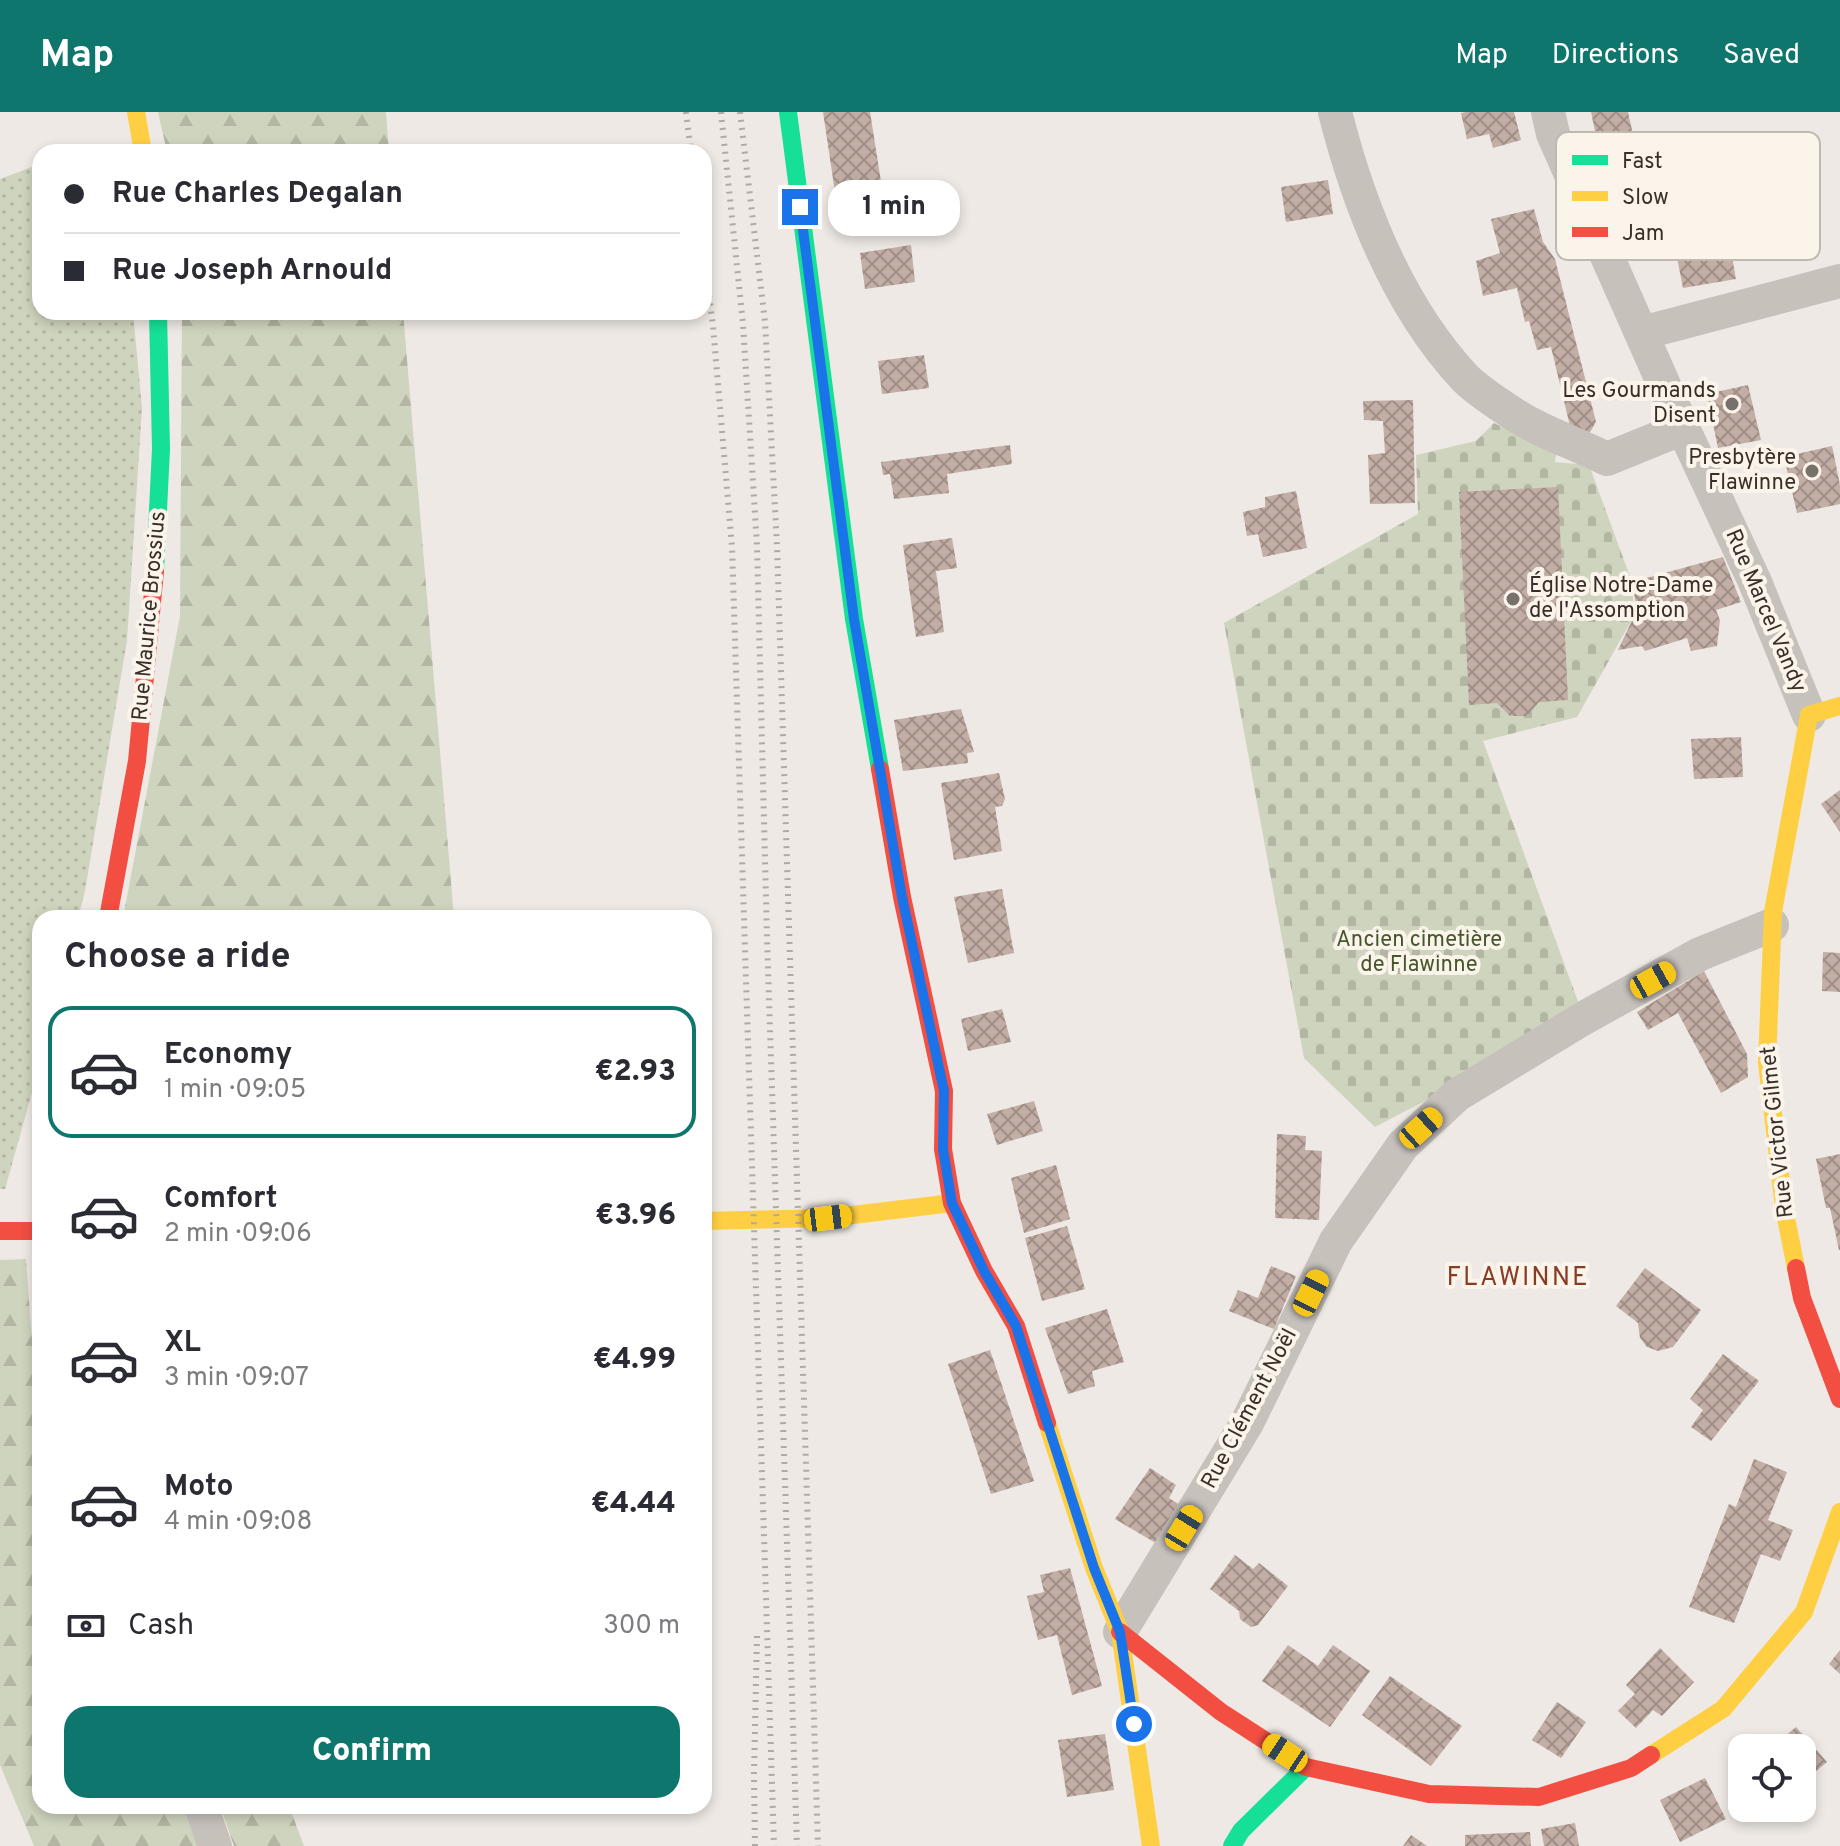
<!DOCTYPE html>
<html lang="en">
<head>
<meta charset="utf-8">
<style>
  body { margin:0; font-family:Overpass,sans-serif; background:#f7f7f7; color:#2b2b33; height:100vh; display:flex; flex-direction:column; font-size:30px; white-space:nowrap }
  * { box-sizing:border-box; margin:0 }
  p { font-size:26px; color:#7c7c81 }
  .icon { flex:none; width:44px; height:44px; fill:none; stroke:currentColor; stroke-width:2; stroke-linecap:round; stroke-linejoin:round }
  .map { position:relative; flex:1; overflow:hidden }
  .drawer { position:absolute; left:32px; top:798px; width:680px; height:904px; display:flex; flex-direction:column; background:#fff; border-radius:24px; box-shadow:0 4px 12px #0003 }
  .drawer>* { flex:none }
  .hud { position:absolute; left:32px; top:32px; width:680px; height:176px; border-radius:24px; box-shadow:0 4px 12px #0003; display:grid; align-content:center; height:176px; padding:0 32px; background:#fff }
  .buttons { position:absolute; left:1728px; top:1622px; display:grid; gap:16px }
  .buttons a { display:grid; place-items:center; width:88px; height:88px; border-radius:16px; background:#fff; box-shadow:0 4px 12px #0003; font-size:40px }
  .end { position:absolute; width:36px; height:36px; margin:-18px; border:10px solid #1a73e8; background:#fff; box-shadow:0 0 0 4px #fff }
  .from { border-radius:50% }
  .bubble { position:absolute; height:56px; border-radius:24px; background:#fff; box-shadow:0 4px 12px #0003; font-size:26px; font-weight:800; line-height:56px; text-align:center }
  .car { position:absolute; width:24px; height:48px; margin:-24px -12px; border-radius:10px; box-shadow:0 0 6px 2px #0007; background:linear-gradient(#f5c518 24%,#345 0 40%,#f5c518 0 76%,#345 0 86%,#f5c518 0) }
  .hud b { display:flex; align-items:center; gap:28px; height:76px; font-size:30px }
  .hud b+b { border-top:2px solid #e1e1e2 }
  .hud i { width:20px; height:20px; background:#2b2b33 }
  ul { padding:0; list-style:none }
  li { display:flex; align-items:center; gap:24px; height:132px; margin:0 16px 12px; padding:0 16px; border:4px solid transparent; border-radius:24px }
  li div { flex:1 }
  li b { display:block; font-size:30px }
  li em { font-style:normal; font-weight:800 }
  li.current { border-color:#0f766e }
  li>.icon { width:72px; height:72px; stroke-width:1.5 }
  h2 { padding:0 32px; font-size:36px; line-height:96px }
  .pay { display:flex; align-items:center; gap:20px; height:88px; padding:0 32px; font-size:30px }
  .pay p { margin-inline-start:auto }
  .action { display:flex; gap:16px; margin-top:auto; padding:16px 32px }
  .action a { flex:1; height:92px; border-radius:24px; background:#0f766e; color:#fff; font-size:32px; font-weight:800; line-height:92px; text-align:center }
  header { display:flex; align-items:center; gap:48px; box-sizing:border-box; height:112px; padding:0 40px; background:#0f766e; color:#fff }
  header strong { font-size:38px }
  nav { display:flex; gap:44px; margin-inline-start:auto; font-size:28px }
  .map>svg:first-child { display:block }
</style>
</head>
<body>
<header>
<strong>Map</strong>
<nav><a>Map</a><a>Directions</a><a>Saved</a></nav>
</header>
<div class="map">
<svg width="1840" height="1734" viewBox="0 0 1840 1734">
  <defs>
    <pattern id="grass-dots" width="8" height="8" patternUnits="userSpaceOnUse" patternTransform="scale(2)"><rect width="8" height="8" fill="#cfd4be"/><path d="M2 2h.1M6 6h.1" fill="none" stroke="#b2b6a3" stroke-width="1.8" stroke-linecap="round"/></pattern>
    <pattern id="forest-firs" width="22" height="20" patternUnits="userSpaceOnUse" patternTransform="scale(2)"><rect width="22" height="20" fill="#cfd4be"/><path d="M5 1l3.5 6h-7zM16 11l3.5 6h-7z" fill="#b2b6a3"/></pattern>
    <pattern id="cemetery-stones" width="16" height="16" patternUnits="userSpaceOnUse" patternTransform="scale(2)"><rect width="16" height="16" fill="#cfd4be"/><path d="M2 7V4a2 2 0 0 1 4 0v3zM10 15v-3a2 2 0 0 1 4 0v3z" fill="#b2b6a3"/></pattern>
    <pattern id="building-cross-hatch" width="8" height="8" patternUnits="userSpaceOnUse" patternTransform="scale(2)"><rect width="8" height="8" fill="#c2aea5"/><path d="M0 0l8 8M0 8l8-8" fill="none" stroke="#9f8e87"/></pattern>
  </defs>
  <rect width="100%" height="100%" fill="#eee9e4"/>
  <path fill="url(#grass-dots)" d="M 40,52 L 40,200 L 133,200 L 142,296 L 127,528 L 85,779 L 78,806 L 40,806 L 40,952 L 5,1077 L 0,1077 L 0,67 Z"/>
  <path fill="url(#forest-firs)" d="M 158,0 L 386,0 L 389,40 L 167,40 Z
    M 182,200 L 403,200 L 454,806 L 123,806 L 180,504 Z
    M 26,1147 L 35,1269 L 40,1296 L 40,1694 L 201,1694 L 215,1734 L 34,1734 L 0,1653 L 0,1148 Z
    M 220,1694 L 289,1694 L 304,1734 L 234,1734 Z"/>
  <path fill="url(#cemetery-stones)" d="M 1494,311 L 1556,342 L 1555,350 L 1589,353 L 1632,470 L 1634,504 L 1577,605 L 1483,629 L 1584,906 L 1375,1015 L 1304,946 L 1224,511 L 1418,402 L 1416,343 L 1476,329 Z"/>
  <path fill="url(#building-cross-hatch)" d="M 823,0 L 870,0 L 886,101 L 839,107 Z
    M 1466,0 L 1514,0 L 1521,28 L 1493,36 L 1489,22 L 1467,27 L 1461,1 Z
    M 1591,0 L 1628,0 L 1634,27 L 1659,22 L 1662,40 L 1666,41 L 1672,71 L 1648,76 L 1657,127 L 1629,132 L 1612,52 L 1602,53 Z
    M 1328,68 L 1333,102 L 1286,110 L 1281,75 Z
    M 1722,89 L 1736,167 L 1683,176 L 1668,100 Z
    M 1534,97 L 1543,130 L 1555,147 L 1596,310 L 1590,320 L 1580,320 L 1570,314 L 1551,235 L 1537,238 L 1529,209 L 1525,210 L 1517,176 L 1483,184 L 1476,149 L 1500,141 L 1491,107 Z
    M 911,133 L 915,170 L 865,177 L 860,141 Z
    M 924,243 L 929,276 L 882,282 L 878,249 Z
    M 1748,273 L 1761,328 L 1718,336 L 1707,282 Z
    M 1413,288 L 1415,391 L 1370,392 L 1368,343 L 1385,341 L 1383,309 L 1364,308 L 1363,289 Z
    M 1010,333 L 1012,352 L 947,362 L 949,381 L 894,387 L 890,362 L 883,363 L 881,350 Z
    M 1832,334 L 1840,373 L 1840,392 L 1797,401 L 1784,345 Z
    M 1558,375 L 1568,588 L 1539,590 L 1527,604 L 1510,604 L 1497,591 L 1469,593 L 1459,380 Z
    M 1296,379 L 1307,436 L 1263,445 L 1258,422 L 1247,424 L 1243,400 L 1265,395 L 1265,385 Z
    M 952,426 L 957,456 L 936,459 L 944,520 L 916,525 L 903,433 Z
    M 1723,445 L 1741,490 L 1716,498 L 1720,508 L 1717,534 L 1691,539 L 1687,526 L 1645,539 L 1642,534 L 1618,538 L 1637,498 L 1632,470 Z
    M 961,597 L 974,640 L 967,641 L 968,651 L 903,659 L 894,608 Z
    M 1741,625 L 1743,665 L 1694,667 L 1691,627 Z
    M 999,661 L 1005,687 L 1002,694 L 995,695 L 1002,739 L 954,748 L 941,671 Z
    M 1840,678 L 1840,720 L 1821,692 Z
    M 1002,777 L 1014,841 L 968,851 L 954,785 Z
    M 1823,840 L 1840,841 L 1840,880 L 1822,879 Z
    M 1704,859 L 1747,942 L 1748,965 L 1721,981 L 1678,901 L 1648,918 L 1637,900 Z
    M 1002,897 L 1011,930 L 968,939 L 961,907 Z
    M 1034,989 L 1043,1019 L 997,1033 L 987,1002 Z
    M 1277,1022 L 1306,1024 L 1305,1038 L 1322,1039 L 1319,1108 L 1275,1106 Z
    M 1840,1042 L 1840,1138 L 1839,1138 L 1830,1096 L 1826,1096 L 1816,1047 Z
    M 1056,1053 L 1070,1107 L 1024,1121 L 1011,1066 Z
    M 1067,1114 L 1085,1177 L 1042,1189 L 1025,1126 Z
    M 1271,1154 L 1296,1164 L 1274,1217 L 1229,1199 L 1238,1178 L 1258,1186 Z
    M 1645,1156 L 1701,1198 L 1673,1235 L 1658,1239 L 1647,1235 L 1640,1226 L 1638,1211 L 1616,1194 Z
    M 1107,1197 L 1124,1250 L 1092,1259 L 1095,1274 L 1068,1282 L 1045,1216 Z
    M 990,1238 L 1034,1369 L 991,1382 L 948,1252 Z
    M 1723,1242 L 1759,1269 L 1711,1329 L 1691,1315 L 1703,1298 L 1690,1287 Z
    M 1754,1347 L 1787,1360 L 1768,1408 L 1793,1418 L 1780,1449 L 1761,1442 L 1734,1511 L 1689,1495 L 1729,1392 L 1736,1395 Z
    M 1150,1356 L 1176,1373 L 1169,1386 L 1183,1395 L 1159,1433 L 1115,1407 Z
    M 1235,1443 L 1253,1457 L 1259,1451 L 1288,1474 L 1258,1513 L 1251,1515 L 1240,1507 L 1239,1499 L 1210,1477 Z
    M 1070,1456 L 1102,1574 L 1072,1583 L 1057,1523 L 1038,1528 L 1027,1484 L 1044,1480 L 1040,1463 Z
    M 1288,1533 L 1318,1554 L 1333,1533 L 1370,1559 L 1330,1615 L 1262,1569 Z
    M 1660,1536 L 1694,1570 L 1662,1604 L 1653,1598 L 1636,1616 L 1618,1599 L 1635,1582 L 1626,1573 Z
    M 1840,1538 L 1840,1562 L 1829,1552 Z
    M 1390,1564 L 1462,1614 L 1431,1654 L 1362,1603 Z
    M 1557,1590 L 1586,1610 L 1561,1646 L 1532,1628 Z
    M 1796,1615 L 1827,1650 L 1802,1671 L 1802,1636 L 1771,1636 Z
    M 1105,1622 L 1114,1678 L 1067,1685 L 1058,1628 Z
    M 1705,1666 L 1726,1707 L 1680,1730 L 1660,1688 Z
    M 1575,1711 L 1579,1734 L 1544,1734 L 1541,1717 Z
    M 1530,1720 L 1531,1734 L 1465,1734 L 1465,1723 Z
    M 1411,1723 L 1427,1734 L 1403,1734 Z"/>
  <g fill="none" stroke-linecap="round" stroke-linejoin="round">
    <path stroke="#c7c1bc" stroke-width="34" d="M 1335,0 C 1359,95 1397,193 1465,266 C 1477,278 1494,289 1509,299 C 1538,319 1575,331 1607,347 L 1683,316
      M 1548,0 L 1553,22 L 1683,316 L 1755,470 L 1809,603
      M 1642,221 L 1840,169
      M 1120,1520 L 1247,1311 L 1336,1129 L 1403,1033 L 1457,983 L 1584,906 L 1700,842 L 1772,813
      M 201,1694 L 215,1734"/>
    <path stroke="#16e098" stroke-width="18" d="M 788,0 L 854,507 L 880,657
      M 155,459 L 161,337 L 158,200
      M 1232,1734 L 1241,1719 L 1306,1655"/>
    <path stroke="#ffcf43" stroke-width="18" d="M 136,0 L 143,40
      M 704,1109 L 828,1106 L 952,1091
      M 1796,1156 L 1784,1096 L 1767,951 L 1773,800 L 1809,603 L 1840,594
      M 1047,1311 L 1094,1456 L 1120,1520 L 1151,1734
      M 1651,1643 L 1723,1597 L 1804,1500 L 1840,1400"/>
    <path stroke="#f24e42" stroke-width="18" d="M 880,657 L 902,785 L 944,979 L 943,1037 L 952,1091 L 984,1159 L 1016,1214 L 1047,1311
      M 108,806 L 137,649 L 155,459
      M 0,1119 L 40,1119
      M 1796,1156 L 1802,1186 L 1840,1287
      M 1120,1520 L 1221,1600 L 1306,1655 L 1429,1682 L 1539,1685 L 1631,1656 L 1651,1643"/>
    <path stroke="#b0aaa6" stroke-width="6" stroke-dasharray="2 6" stroke-linecap="butt" d="M 686,0 L 691,40
      M 721,0 L 743,212 L 757,434 L 767,826 L 797,1734
      M 740,0 L 765,210 L 777,434 L 818,1734
      M 704,144 L 713,214 L 732,435 L 774,1734
      M 755,1734 L 754,1663 L 757,1522"/>
  </g>
  <g fill="none" stroke-linecap="round" stroke-linejoin="round">
    <path stroke="#1a73e8" stroke-width="10" d="M 800,95 L 854,507 L 902,785 L 944,979 L 943,1037 L 952,1091 L 984,1159 L 1016,1214 L 1094,1456 L 1120,1520 L 1134,1612"/>
  </g>
  <g fill="#78706b" stroke="#faf4eb" stroke-width="3">
    <circle cx="1732" cy="292" r="8"/>
    <circle cx="1812" cy="359" r="8"/>
    <circle cx="1513" cy="487" r="8"/>
  </g>
  <g text-anchor="middle" dominant-baseline="central" stroke-width="8" stroke-linejoin="round" paint-order="stroke">
    <g font-size="22" fill="#392f2a" stroke="#faf4eb" text-anchor="end">
      <text x="1716" y="279">Les Gourmands<tspan x="1716" dy="25">Disent</tspan></text>
      <text x="1796" y="346">Presbytère<tspan x="1796" dy="25">Flawinne</tspan></text>
      <text x="1529" y="474" text-anchor="start">Église Notre-Dame<tspan x="1529" dy="25">de l'Assomption</tspan></text>
    </g>
    <g font-size="22" fill="#392f2a" stroke="#faf4eb">
      <text transform="translate(1765 499) rotate(67)">Rue Marcel Vandy</text>
      <text transform="translate(150 504) rotate(-85)">Rue Maurice Brossius</text>
      <text transform="translate(1778 1020) rotate(-96)">Rue Victor Gilmet</text>
      <text transform="translate(1250 1297) rotate(-62)">Rue Clément Noël</text>
    </g>
    <g font-size="22" fill="#47572d" stroke="#faf4eb">
      <text x="1419" y="828">Ancien cimetière<tspan x="1419" dy="25">de Flawinne</tspan></text>
    </g>
    <g font-size="26" letter-spacing="2" fill="#883c23" stroke="#faf4eb">
      <text x="1518" y="1166">FLAWINNE</text>
    </g>
  </g>
  <rect x="1556" y="20" width="264" height="128" rx="12" fill="#faf4eb" stroke="#c0b9b1" stroke-width="2"/>
  <rect x="1572" y="43" width="36" height="10" fill="#16e098"/>
  <rect x="1572" y="79" width="36" height="10" fill="#ffcf43"/>
  <rect x="1572" y="115" width="36" height="10" fill="#f24e42"/>
  <g font-size="22" fill="#392f2a">
    <text x="1622" y="56">Fast</text>
    <text x="1622" y="92">Slow</text>
    <text x="1622" y="128">Jam</text>
  </g>
</svg>
<div class="buttons">
<a><svg class="icon" aria-label="locate" viewBox="0 0 24 24"><circle cx="12" cy="12" r="6"/><path d="M12 2v4M12 18v4M2 12h4M18 12h4"/></svg></a>
</div>
<i class="end from" style="left:1134px;top:1612px"></i>
<i class="end" style="left:800px;top:95px"></i>
<div class="bubble" style="left:828px;top:68px;width:132px">1 min</div>
<i class="car" style="left:1653px;top:868px;rotate:61deg"></i>
<i class="car" style="left:1421px;top:1016px;rotate:48deg"></i>
<i class="car" style="left:828px;top:1106px;rotate:83deg"></i>
<i class="car" style="left:1311px;top:1181px;rotate:26deg"></i>
<i class="car" style="left:1184px;top:1416px;rotate:31deg"></i>
<i class="car" style="left:1285px;top:1641px;rotate:303deg"></i>
<div class="hud">
<b><i class="from"></i>Rue Charles Degalan</b>
<b><i></i>Rue Joseph Arnould</b>
</div>
<section class="drawer">
<h2>Choose a ride</h2>
<ul>
<li class="current"><svg class="icon" aria-label="car" viewBox="0 0 24 24"><path d="M5 17H2v-5l4-1 3-4h7l3 4 3 1v5h-3M9 17h6M6 11h13"/><circle cx="7" cy="17" r="2"/><circle cx="17" cy="17" r="2"/></svg><div><b>Economy</b><p>1 min · 09:05</p></div><em>€2.93</em></li>
<li><svg class="icon" aria-label="car" viewBox="0 0 24 24"><path d="M5 17H2v-5l4-1 3-4h7l3 4 3 1v5h-3M9 17h6M6 11h13"/><circle cx="7" cy="17" r="2"/><circle cx="17" cy="17" r="2"/></svg><div><b>Comfort</b><p>2 min · 09:06</p></div><em>€3.96</em></li>
<li><svg class="icon" aria-label="car" viewBox="0 0 24 24"><path d="M5 17H2v-5l4-1 3-4h7l3 4 3 1v5h-3M9 17h6M6 11h13"/><circle cx="7" cy="17" r="2"/><circle cx="17" cy="17" r="2"/></svg><div><b>XL</b><p>3 min · 09:07</p></div><em>€4.99</em></li>
<li><svg class="icon" aria-label="car" viewBox="0 0 24 24"><path d="M5 17H2v-5l4-1 3-4h7l3 4 3 1v5h-3M9 17h6M6 11h13"/><circle cx="7" cy="17" r="2"/><circle cx="17" cy="17" r="2"/></svg><div><b>Moto</b><p>4 min · 09:08</p></div><em>€4.44</em></li>
</ul>
<div class="pay"><svg class="icon" aria-label="cash" viewBox="0 0 24 24"><path d="M3 7h18v10H3z"/><circle cx="12" cy="12" r="2"/></svg>Cash<p>300 m</p></div>
<div class="action"><a>Confirm</a></div>
</section>
</div>
</body>
</html>
